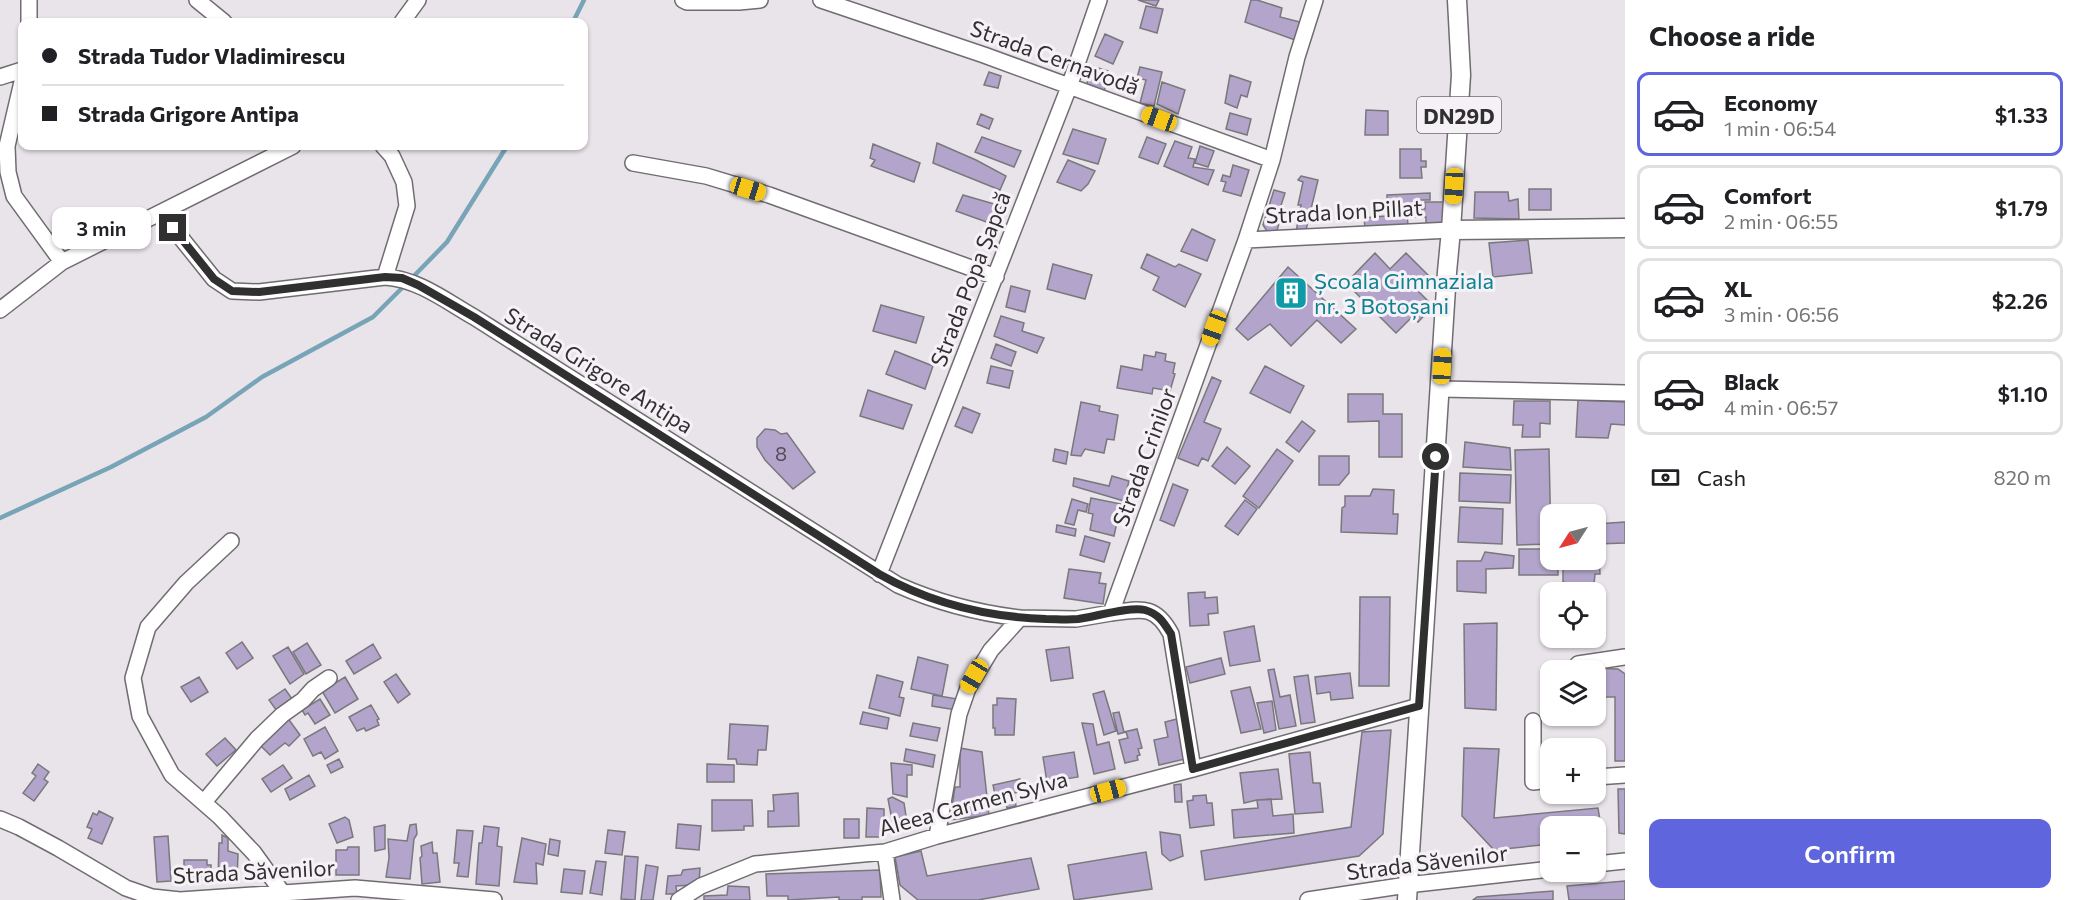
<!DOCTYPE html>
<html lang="en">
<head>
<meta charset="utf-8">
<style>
  body { margin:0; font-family:Commissioner,sans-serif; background:#f2f2f2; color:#202124; height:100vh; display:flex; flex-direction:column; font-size:22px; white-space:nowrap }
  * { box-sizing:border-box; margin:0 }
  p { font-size:20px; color:#757577 }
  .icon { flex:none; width:33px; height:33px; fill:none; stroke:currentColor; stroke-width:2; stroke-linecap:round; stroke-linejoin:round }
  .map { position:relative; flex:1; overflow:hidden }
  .panel { display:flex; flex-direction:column; background:#fff; width:450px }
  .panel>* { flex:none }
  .hud { position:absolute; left:18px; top:18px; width:570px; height:132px; border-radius:12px; box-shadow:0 2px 4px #0004; display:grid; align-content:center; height:132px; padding:0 24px; background:#fff }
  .needle { width:39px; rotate:234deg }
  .controls { position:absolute; left:1540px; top:504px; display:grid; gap:12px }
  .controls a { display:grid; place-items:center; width:66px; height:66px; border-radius:12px; background:#fff; box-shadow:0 2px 4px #0004; font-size:30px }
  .end { position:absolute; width:27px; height:27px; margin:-14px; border:8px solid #313031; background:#fff; box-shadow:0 0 0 3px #fff }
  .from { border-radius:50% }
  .bubble { position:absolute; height:42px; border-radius:12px; background:#fff; box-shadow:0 2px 4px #0004; font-size:20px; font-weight:600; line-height:42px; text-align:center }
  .car { position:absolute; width:18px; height:36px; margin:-18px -9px; border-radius:8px; box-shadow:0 0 4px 2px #0007; background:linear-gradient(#f5c518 24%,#345 0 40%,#f5c518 0 76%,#345 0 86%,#f5c518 0) }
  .hud b { display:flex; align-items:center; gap:21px; height:57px; font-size:22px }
  .hud b+b { border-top:2px solid #e0e0e0 }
  .hud i { width:15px; height:15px; background:#202124 }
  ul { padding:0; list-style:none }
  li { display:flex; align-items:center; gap:18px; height:84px; margin:0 12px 9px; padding:0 12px; border:3px solid #e0e0e0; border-radius:12px }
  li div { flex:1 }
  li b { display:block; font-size:22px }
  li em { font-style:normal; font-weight:600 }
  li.active { border-color:#5e65dd }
  li>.icon { width:54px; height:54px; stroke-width:1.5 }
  h2 { padding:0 24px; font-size:27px; line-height:72px }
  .pay { display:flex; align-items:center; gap:15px; height:66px; padding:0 24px; font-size:22px }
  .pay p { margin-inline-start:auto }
  .primary-button { display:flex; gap:12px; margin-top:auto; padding:12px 24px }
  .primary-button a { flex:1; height:69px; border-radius:12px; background:#5e65dd; color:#fff; font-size:24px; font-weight:600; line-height:69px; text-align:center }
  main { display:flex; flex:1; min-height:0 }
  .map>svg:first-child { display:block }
</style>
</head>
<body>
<main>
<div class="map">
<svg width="1625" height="900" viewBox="0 0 1625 900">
  <rect width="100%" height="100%" fill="#e9e4e9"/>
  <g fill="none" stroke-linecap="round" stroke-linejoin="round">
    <path stroke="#77a5b7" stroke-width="4.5" d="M 573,22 L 584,0
      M 411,279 L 447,242 L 507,146
      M 0,518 L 111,467 L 206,417 L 262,377 L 373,317 L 405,285"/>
  </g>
  <path fill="#b2a4ca" stroke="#79787d" stroke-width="1.5" d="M 1138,0 L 1159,0 L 1156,6 Z
    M 1251,0 L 1257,0 L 1282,8 L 1280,17 L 1300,22 L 1295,40 L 1245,22 Z
    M 1146,6 L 1163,9 L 1157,33 L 1140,28 Z
    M 1105,34 L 1123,42 L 1113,64 L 1095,56 Z
    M 1085,64 L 1108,71 L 1104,93 L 1086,89 L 1089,73 L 1082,72 Z
    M 1140,67 L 1162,72 L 1154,106 L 1140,103 L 1146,80 L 1137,78 Z
    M 989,72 L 1001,76 L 998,88 L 984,85 Z
    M 1230,75 L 1251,82 L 1247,97 L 1241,95 L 1237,108 L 1225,103 Z
    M 1162,82 L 1185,90 L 1178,114 L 1157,104 Z
    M 1366,110 L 1388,111 L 1388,135 L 1365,135 Z
    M 1230,113 L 1251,119 L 1247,135 L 1226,129 Z
    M 981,114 L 993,119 L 989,129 L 977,124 Z
    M 1073,129 L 1106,139 L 1098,164 L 1063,154 Z
    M 982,137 L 1021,151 L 1014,167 L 975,152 Z
    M 1147,137 L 1166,144 L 1158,164 L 1139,157 Z
    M 1175,141 L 1192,147 L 1188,158 L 1195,159 L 1193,167 L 1214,170 L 1208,185 L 1164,166 Z
    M 937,143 L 976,160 L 1006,176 L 1000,190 L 933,163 Z
    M 873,144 L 920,163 L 914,182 L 871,166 L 875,160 L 870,158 Z
    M 1200,146 L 1214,151 L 1208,167 L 1195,163 Z
    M 1400,149 L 1421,149 L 1421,161 L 1426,161 L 1426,167 L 1421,167 L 1422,178 L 1400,178 Z
    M 1068,160 L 1095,171 L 1088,184 L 1081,191 L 1057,182 Z
    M 1233,165 L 1249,170 L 1241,196 L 1223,191 L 1226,182 L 1221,181 L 1223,175 L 1230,177 Z
    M 1301,176 L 1318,180 L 1306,230 L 1296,232 L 1301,205 L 1298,205 L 1303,182 L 1298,180 Z
    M 1529,189 L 1551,189 L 1551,210 L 1529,210 Z
    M 1274,190 L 1285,193 L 1277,218 L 1280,219 L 1277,231 L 1268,233 L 1263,225 Z
    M 1475,192 L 1508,192 L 1509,201 L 1518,199 L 1519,219 L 1474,218 Z
    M 1430,193 L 1430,200 L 1417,200 L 1417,207 L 1387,208 L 1387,195 Z
    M 963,195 L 1001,206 L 995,225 L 956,211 Z
    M 1425,202 L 1445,202 L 1445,226 L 1426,226 L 1426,217 L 1412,217 L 1412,209 L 1425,209 Z
    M 1407,214 L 1408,225 L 1365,228 L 1364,218 Z
    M 1192,229 L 1215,240 L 1207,261 L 1181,251 Z
    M 1528,240 L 1532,273 L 1493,277 L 1489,243 Z
    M 1375,253 L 1390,269 L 1406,253 L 1430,277 L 1417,290 L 1433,306 L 1418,322 L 1413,316 L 1396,333 L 1346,283 Z
    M 1147,254 L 1175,267 L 1179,264 L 1201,274 L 1185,307 L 1153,290 L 1159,277 L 1141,268 Z
    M 1053,264 L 1092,275 L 1085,299 L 1047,289 Z
    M 1288,267 L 1356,329 L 1341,343 L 1317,320 L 1291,346 L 1270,324 L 1248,340 L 1236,329 Z
    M 1011,286 L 1030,291 L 1025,312 L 1006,307 Z
    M 881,305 L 924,317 L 916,343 L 873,331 Z
    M 1001,316 L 1024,323 L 1022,331 L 1044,338 L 1037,353 L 994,336 Z
    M 996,344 L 1016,352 L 1011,366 L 991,358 Z
    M 895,351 L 933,366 L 925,389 L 886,374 Z
    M 1156,352 L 1166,354 L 1165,361 L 1175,363 L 1173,373 L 1175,374 L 1170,391 L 1153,388 L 1152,394 L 1117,388 L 1121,366 L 1142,370 L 1144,355 L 1155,357 Z
    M 991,366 L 1013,371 L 1009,388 L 987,383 Z
    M 1265,366 L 1304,386 L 1290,413 L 1250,393 Z
    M 1212,377 L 1221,381 L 1204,422 L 1221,429 L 1208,461 L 1202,458 L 1198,466 L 1178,458 Z
    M 868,390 L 912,405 L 903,429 L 860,416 Z
    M 1348,394 L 1383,394 L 1383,414 L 1402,414 L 1402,457 L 1379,457 L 1379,421 L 1348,422 Z
    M 1578,400 L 1625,402 L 1625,425 L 1611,424 L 1608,438 L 1576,437 Z
    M 1514,401 L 1550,401 L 1550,424 L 1540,423 L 1540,437 L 1522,437 L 1523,425 L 1513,425 Z
    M 1081,402 L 1100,406 L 1099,411 L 1118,415 L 1114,440 L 1107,439 L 1104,453 L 1085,449 L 1081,456 L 1071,455 Z
    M 963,407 L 980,414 L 972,433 L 955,426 Z
    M 1302,421 L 1315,431 L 1299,452 L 1286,442 Z
    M 765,429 L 775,430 L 781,434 L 787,433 L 815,472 L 793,489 L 765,460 L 757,447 L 757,438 Z
    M 1465,442 L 1510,448 L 1511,470 L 1463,467 Z
    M 1227,447 L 1250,466 L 1235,484 L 1212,466 Z
    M 1055,449 L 1068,452 L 1066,464 L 1053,461 Z
    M 1277,449 L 1293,461 L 1259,508 L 1243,496 Z
    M 1549,449 L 1551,544 L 1517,545 L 1515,450 Z
    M 1319,456 L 1349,456 L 1349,473 L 1339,485 L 1319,485 Z
    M 1460,473 L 1511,475 L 1510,503 L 1459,501 Z
    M 1112,476 L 1129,481 L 1124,501 L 1073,486 L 1074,478 L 1109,486 Z
    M 1173,484 L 1188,490 L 1174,526 L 1160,520 Z
    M 1373,489 L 1394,490 L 1393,514 L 1398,514 L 1397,534 L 1341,532 L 1342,508 L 1345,506 L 1345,496 L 1370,496 Z
    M 1091,498 L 1121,504 L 1114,536 L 1090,530 L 1093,514 L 1088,513 Z
    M 1072,499 L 1088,504 L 1086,512 L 1078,510 L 1074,525 L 1065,523 Z
    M 1245,500 L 1257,509 L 1238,535 L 1225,526 Z
    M 1460,507 L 1503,509 L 1502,544 L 1458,542 Z
    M 1625,522 L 1625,543 L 1596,544 L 1596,524 Z
    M 1057,525 L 1076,529 L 1075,536 L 1056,532 Z
    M 1085,536 L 1110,543 L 1104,562 L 1080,555 Z
    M 1519,549 L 1551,549 L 1551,560 L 1558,560 L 1558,575 L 1519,575 Z
    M 1485,552 L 1514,556 L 1513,568 L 1486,569 L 1486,593 L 1457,591 L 1457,561 L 1481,561 Z
    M 1596,556 L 1599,556 L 1600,574 L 1595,574 L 1594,584 L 1585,586 L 1587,590 L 1575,590 L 1574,585 L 1563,582 L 1563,560 L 1596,560 Z
    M 1069,569 L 1101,573 L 1099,583 L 1106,584 L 1103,604 L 1064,598 Z
    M 1205,592 L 1205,598 L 1217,597 L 1218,613 L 1208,614 L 1209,625 L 1190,626 L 1188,593 Z
    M 1360,597 L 1390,597 L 1389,686 L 1359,686 Z
    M 1497,623 L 1496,710 L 1465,708 L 1464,624 Z
    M 1254,626 L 1260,661 L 1230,666 L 1224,632 Z
    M 242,642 L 253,658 L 237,669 L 226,653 Z
    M 307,643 L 321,665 L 306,674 L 293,652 Z
    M 373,644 L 381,658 L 354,674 L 346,661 Z
    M 288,647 L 304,674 L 290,684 L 273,656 Z
    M 1069,647 L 1073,678 L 1051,681 L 1046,650 Z
    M 918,657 L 948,665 L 942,696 L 911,689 Z
    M 1221,658 L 1225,674 L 1190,683 L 1186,667 Z
    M 1586,668 L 1618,669 L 1625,674 L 1625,761 L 1615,761 L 1615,697 L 1596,697 L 1596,670 L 1586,670 Z
    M 1274,669 L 1280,697 L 1290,695 L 1296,726 L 1279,729 L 1268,670 Z
    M 1350,673 L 1353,698 L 1331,700 L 1330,692 L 1317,694 L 1315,677 Z
    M 396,674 L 410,694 L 398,703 L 384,682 Z
    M 877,675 L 903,682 L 899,697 L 904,698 L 900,716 L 869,708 Z
    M 1308,675 L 1315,722 L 1301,724 L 1294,677 Z
    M 199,677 L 208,692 L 191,702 L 181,687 Z
    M 345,677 L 358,699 L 335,713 L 322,691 Z
    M 1250,687 L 1261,729 L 1241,733 L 1231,691 Z
    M 285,689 L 295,703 L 279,714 L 269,700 Z
    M 1104,691 L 1116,731 L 1104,735 L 1093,694 Z
    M 933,695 L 958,699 L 956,710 L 932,706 Z
    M 997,698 L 1016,699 L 1014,735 L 995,735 L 995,728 L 993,728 L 993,705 L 997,705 Z
    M 320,699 L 330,715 L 315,724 L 308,713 L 305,715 L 302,710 Z
    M 1272,701 L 1276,730 L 1264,733 L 1257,703 Z
    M 371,705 L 379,719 L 377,720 L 379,725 L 366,731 L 364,728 L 357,731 L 349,717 Z
    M 863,712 L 889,718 L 887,729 L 860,724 Z
    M 1119,712 L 1124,732 L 1137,729 L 1142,748 L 1138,749 L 1140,755 L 1137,756 L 1138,760 L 1125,763 L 1119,740 L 1128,738 L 1126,732 L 1118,734 L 1113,713 Z
    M 287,717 L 300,735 L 289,746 L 285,743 L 270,755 L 258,743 Z
    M 1177,719 L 1185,759 L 1159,765 L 1154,740 L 1168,737 L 1165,722 Z
    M 913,723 L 940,728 L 937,741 L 910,736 Z
    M 1082,723 L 1093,724 L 1097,745 L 1109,742 L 1115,769 L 1094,774 Z
    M 730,724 L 768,726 L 766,750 L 758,750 L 757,765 L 737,764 L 736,759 L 728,759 Z
    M 325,727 L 338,751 L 325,759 L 321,752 L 313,756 L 304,739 Z
    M 1391,730 L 1383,834 L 1359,856 L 1205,880 L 1201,851 L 1351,827 L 1362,732 Z
    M 225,738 L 236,750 L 217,766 L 206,754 Z
    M 960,748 L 982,752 L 989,815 L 950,820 L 955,787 L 960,787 Z
    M 1464,748 L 1499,749 L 1494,818 L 1598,808 L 1603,839 L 1596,839 L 1596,826 L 1551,826 L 1551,844 L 1494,850 L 1462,816 Z
    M 906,749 L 935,755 L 933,767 L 904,761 Z
    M 1074,752 L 1078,777 L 1047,782 L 1043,757 Z
    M 1310,752 L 1313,783 L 1320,783 L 1323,812 L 1295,814 L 1289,754 Z
    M 339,759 L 343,767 L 331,773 L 327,765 Z
    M 891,763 L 912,765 L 912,775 L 907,775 L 907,797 L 893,794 Z
    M 38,764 L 49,772 L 44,779 L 48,782 L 34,801 L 23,793 L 36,776 L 32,773 Z
    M 707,764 L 734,765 L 734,782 L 707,782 Z
    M 283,765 L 292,778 L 271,792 L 262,779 Z
    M 1278,769 L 1282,799 L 1257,800 L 1244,803 L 1240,773 Z
    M 309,775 L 315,786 L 290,800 L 285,789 Z
    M 1020,779 L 1023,791 L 1014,793 L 1016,806 L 1007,808 L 1005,797 L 996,799 L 993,785 Z
    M 1181,784 L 1182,802 L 1175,802 L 1174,785 Z
    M 1618,789 L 1625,789 L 1625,834 L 1619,833 Z
    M 798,793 L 799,826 L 768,827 L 768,811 L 774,811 L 773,795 Z
    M 1206,795 L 1207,803 L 1212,803 L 1214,825 L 1190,828 L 1187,801 L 1193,800 L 1193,796 Z
    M 892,797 L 904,803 L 908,829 L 894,831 L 888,799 Z
    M 1271,799 L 1273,816 L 1293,814 L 1294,833 L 1234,838 L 1232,810 L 1258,808 L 1257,800 Z
    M 712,800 L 752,800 L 753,826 L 744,826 L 744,830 L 712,831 Z
    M 867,808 L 884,809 L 884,837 L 866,837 Z
    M 99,811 L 113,818 L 102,844 L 88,838 L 92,829 L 87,827 L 93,813 L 97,815 Z
    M 345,817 L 349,820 L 353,837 L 337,843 L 329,824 Z
    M 844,819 L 859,819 L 859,838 L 844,838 Z
    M 416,824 L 417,834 L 414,839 L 410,879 L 386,877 L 389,858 L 388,839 L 407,841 L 410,825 Z
    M 678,824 L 701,826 L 699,850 L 676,848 Z
    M 385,825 L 385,849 L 375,851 L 374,827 Z
    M 484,826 L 499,828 L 497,846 L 502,847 L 499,886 L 476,884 L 479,843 L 482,843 Z
    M 457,830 L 473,831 L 468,877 L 457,876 L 459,863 L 454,863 Z
    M 608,830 L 625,832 L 622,855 L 605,853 Z
    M 1160,832 L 1180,835 L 1183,856 L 1170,861 L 1162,854 Z
    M 222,835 L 228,838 L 228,851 L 238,854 L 237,881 L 218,880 L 219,843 L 222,843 Z
    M 168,836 L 171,881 L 157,882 L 154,837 Z
    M 522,838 L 546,844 L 543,865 L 536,863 L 537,884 L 514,882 Z
    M 550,839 L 560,841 L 558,856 L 548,854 Z
    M 432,842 L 433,853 L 437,853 L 440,882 L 422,884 L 420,858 L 422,856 L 421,846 Z
    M 348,847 L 359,847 L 359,875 L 336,875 L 336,850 L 347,850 Z
    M 921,851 L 927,876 L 1031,858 L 1039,889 L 978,900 L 918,900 L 900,885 L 895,857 Z
    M 1146,852 L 1152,889 L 1074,900 L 1068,865 Z
    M 625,856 L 638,857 L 635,900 L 621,899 Z
    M 184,860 L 207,860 L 207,865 L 211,865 L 211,880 L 184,880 Z
    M 596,861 L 606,862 L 602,895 L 590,893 Z
    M 646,865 L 658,867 L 653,900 L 641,900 Z
    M 700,868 L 699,882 L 693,885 L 676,886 L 677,894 L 666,894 L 668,876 L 681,875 L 683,870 Z
    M 564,869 L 585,871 L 582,894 L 561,892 Z
    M 880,870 L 881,897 L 862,897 L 862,900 L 839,900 L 839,897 L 788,900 L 788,896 L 767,896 L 766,874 Z
    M 1625,881 L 1625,900 L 1569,900 L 1567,886 Z
    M 728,886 L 749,887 L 750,900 L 704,900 L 704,896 L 727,895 Z
    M 1553,891 L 1553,900 L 1473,900 L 1477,897 Z"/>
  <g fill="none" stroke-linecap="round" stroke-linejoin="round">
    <g stroke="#706c71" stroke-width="18">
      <path id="minor" d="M 29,0 L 29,22
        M 197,0 L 224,22
        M 683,0 L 687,2 L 739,2 L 760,0
        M 821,0 L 984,55 L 1272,160
        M 402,22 L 418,0
        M 0,77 L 22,70
        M 22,82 L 7,146 L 8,172 L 14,196 L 62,262
        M 383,146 L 392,156 L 404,182 L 407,206 L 385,277
        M 633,163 L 706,176 L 769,195 L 996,277
        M 161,213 L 214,279 L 232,291 L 259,292 L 385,277 C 418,279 446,301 474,317 L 898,585 C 936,602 978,613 1020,618
        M 1246,240 L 1451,230
        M 0,310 L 62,262 L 293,146
        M 1441,389 L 1625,393
        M 231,541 L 186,583 L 148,627 L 133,678 L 140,716 L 172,775 L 220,817 L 254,853 L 282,892
        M 879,574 L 1069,87 L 1099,0
        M 1111,613 C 1141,609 1155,604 1171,634 L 1193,769
        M 1578,664 L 1625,657
        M 1533,721 L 1533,782 L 1551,780
        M 1596,777 L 1625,775
        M 204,802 L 257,739 L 282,715 L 303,700 L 313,689 L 329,678
        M 0,819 L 19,827 L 58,848 L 126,888 L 152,897 L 180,900 L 355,888 L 494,900
        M 937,836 L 959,714 L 968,688 L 991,650 L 1020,618 L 1076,619 L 1111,613 L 1246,240 L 1272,160 L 1297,57 L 1315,0
        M 885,852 L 892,900
        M 1596,864 L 1625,861
        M 679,900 L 701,886 L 755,864 L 885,852 L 937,836 L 1193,769 L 1419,706
        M 1308,900 L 1407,885 L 1551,869"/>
    </g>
    <g stroke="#706c71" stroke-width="21">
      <path id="major" d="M 1451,230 L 1625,228
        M 1407,900 L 1447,272 L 1451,230 L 1461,75 L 1457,0"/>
    </g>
    <use href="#minor" stroke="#fff" stroke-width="15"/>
    <use href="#major" stroke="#fff" stroke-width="18"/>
  </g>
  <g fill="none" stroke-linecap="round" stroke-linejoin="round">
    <path stroke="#313031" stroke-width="8" d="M 173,228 L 214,279 L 232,291 L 259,292 L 385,277 L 402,278 L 418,285 L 474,317 L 879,574 C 930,603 987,617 1046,619 C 1056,619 1067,620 1078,619 C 1094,617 1131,606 1145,610 C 1159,614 1164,623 1171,634 L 1193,769 L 1419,706 L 1436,457"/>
  </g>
  <defs>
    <g id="building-square" transform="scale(1.725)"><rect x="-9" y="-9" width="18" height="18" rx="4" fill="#0f9aa8" stroke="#f6f1f6"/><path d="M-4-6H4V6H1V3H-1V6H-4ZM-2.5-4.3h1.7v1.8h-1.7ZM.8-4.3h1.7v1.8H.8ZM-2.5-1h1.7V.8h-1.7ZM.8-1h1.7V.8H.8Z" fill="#fff"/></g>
  </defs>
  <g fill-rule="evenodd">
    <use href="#building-square" x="1291" y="293"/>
  </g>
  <g text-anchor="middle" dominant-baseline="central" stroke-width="6" stroke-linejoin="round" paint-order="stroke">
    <g font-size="20" fill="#514d57">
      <text x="781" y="453">8</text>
    </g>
    <rect fill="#f6f1f6" stroke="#6c6a6c" stroke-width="1.5" x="1417" y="97" width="84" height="36" rx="4.5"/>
    <g font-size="21" font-weight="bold" fill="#313031">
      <text x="1459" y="115">DN29D</text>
    </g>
    <g font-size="22" fill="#313031" stroke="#f6f1f6">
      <text transform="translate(1055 57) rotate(20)">Strada Cernavodă</text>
      <text transform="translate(1344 211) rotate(-3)">Strada Ion Pillat</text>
      <text transform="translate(970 279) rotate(-69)">Strada Popa Șapcă</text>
      <text transform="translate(599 370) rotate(32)">Strada Grigore Antipa</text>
      <text transform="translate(1144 457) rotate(-70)">Strada Crinilor</text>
      <text transform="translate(973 803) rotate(-15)">Aleea Carmen Sylva</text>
      <text transform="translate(1427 862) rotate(-7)">Strada Săvenilor</text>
      <text transform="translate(254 871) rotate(-3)">Strada Săvenilor</text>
    </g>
    <g font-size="22" fill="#0d838f" stroke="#f6f1f6" text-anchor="start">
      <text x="1314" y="280">Școala Gimnaziala<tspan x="1314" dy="25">nr. 3 Botoșani</tspan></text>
    </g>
  </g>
</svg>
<div class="controls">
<a><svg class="needle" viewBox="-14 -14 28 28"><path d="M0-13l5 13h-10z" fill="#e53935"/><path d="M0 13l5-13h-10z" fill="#757577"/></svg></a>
<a><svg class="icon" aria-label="locate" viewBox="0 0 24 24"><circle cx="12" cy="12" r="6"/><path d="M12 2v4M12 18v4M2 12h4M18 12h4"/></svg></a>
<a><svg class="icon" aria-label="layers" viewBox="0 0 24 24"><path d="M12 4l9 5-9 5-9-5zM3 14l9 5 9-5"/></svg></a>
<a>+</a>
<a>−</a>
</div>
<i class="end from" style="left:1436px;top:457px"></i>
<i class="end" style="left:173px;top:228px"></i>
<div class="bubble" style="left:52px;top:207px;width:99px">3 min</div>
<i class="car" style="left:1159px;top:119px;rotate:290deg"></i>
<i class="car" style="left:1454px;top:186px;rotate:183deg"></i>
<i class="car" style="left:748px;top:189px;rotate:107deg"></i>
<i class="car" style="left:1214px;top:328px;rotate:200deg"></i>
<i class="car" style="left:1442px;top:366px;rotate:3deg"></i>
<i class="car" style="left:974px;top:676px;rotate:210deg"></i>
<i class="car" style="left:1108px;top:791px;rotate:75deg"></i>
<div class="hud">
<b><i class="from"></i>Strada Tudor Vladimirescu</b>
<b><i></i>Strada Grigore Antipa</b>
</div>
</div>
<section class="panel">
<h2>Choose a ride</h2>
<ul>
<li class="active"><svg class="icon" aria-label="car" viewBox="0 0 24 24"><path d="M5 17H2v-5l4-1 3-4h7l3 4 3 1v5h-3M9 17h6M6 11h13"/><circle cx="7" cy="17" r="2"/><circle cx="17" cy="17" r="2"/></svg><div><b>Economy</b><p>1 min · 06:54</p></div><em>$1.33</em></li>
<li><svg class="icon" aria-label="car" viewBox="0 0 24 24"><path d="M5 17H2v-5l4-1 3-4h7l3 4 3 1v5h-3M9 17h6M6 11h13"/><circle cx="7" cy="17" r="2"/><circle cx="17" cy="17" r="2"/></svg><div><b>Comfort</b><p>2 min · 06:55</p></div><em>$1.79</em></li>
<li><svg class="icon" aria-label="car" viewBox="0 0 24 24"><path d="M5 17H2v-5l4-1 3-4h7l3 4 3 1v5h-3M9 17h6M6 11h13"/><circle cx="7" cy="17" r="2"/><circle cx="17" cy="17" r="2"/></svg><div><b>XL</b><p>3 min · 06:56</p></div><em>$2.26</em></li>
<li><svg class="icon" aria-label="car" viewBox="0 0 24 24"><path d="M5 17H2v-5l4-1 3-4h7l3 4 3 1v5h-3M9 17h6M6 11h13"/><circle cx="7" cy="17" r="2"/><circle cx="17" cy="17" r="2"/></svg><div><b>Black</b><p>4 min · 06:57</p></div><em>$1.10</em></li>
</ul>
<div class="pay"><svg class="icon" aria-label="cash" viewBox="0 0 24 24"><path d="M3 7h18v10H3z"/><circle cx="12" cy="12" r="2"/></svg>Cash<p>820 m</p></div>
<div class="primary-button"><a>Confirm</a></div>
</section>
</main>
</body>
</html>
